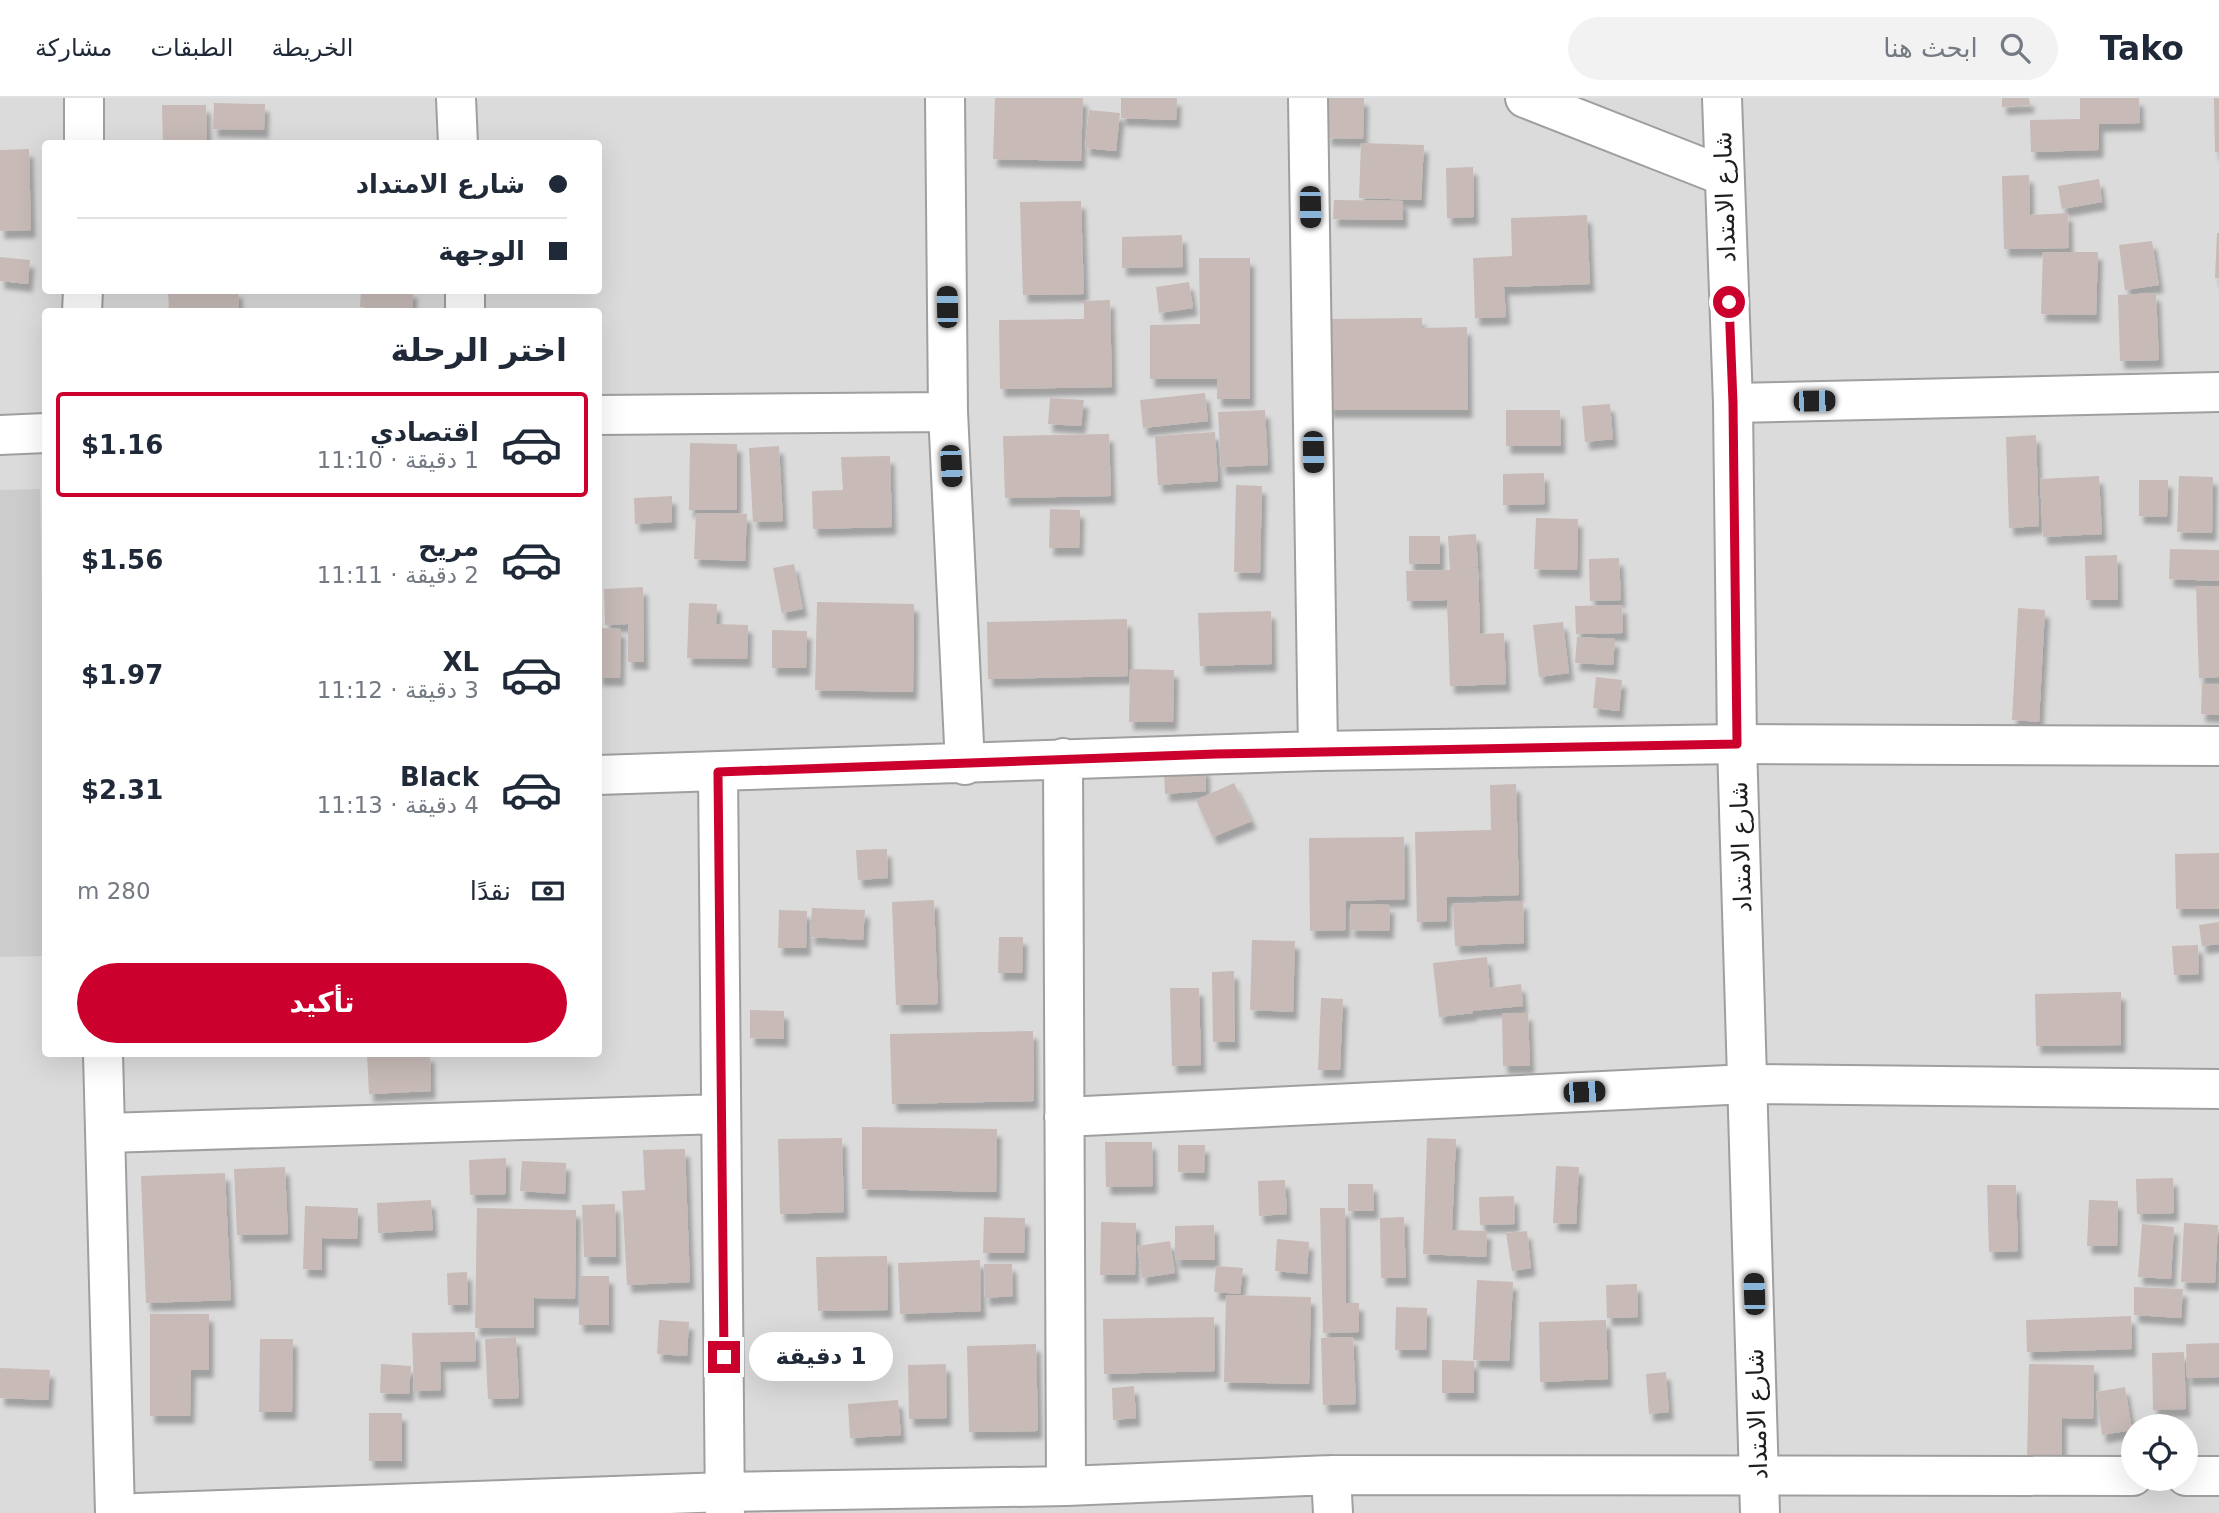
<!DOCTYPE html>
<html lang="ar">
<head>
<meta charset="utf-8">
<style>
  body { margin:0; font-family:"DejaVu Sans",Vazirmatn,sans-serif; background:#f2f2f3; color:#1f2937; direction:rtl; height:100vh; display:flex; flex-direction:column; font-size:26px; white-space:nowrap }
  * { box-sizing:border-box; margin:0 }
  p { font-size:23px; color:#747a83 }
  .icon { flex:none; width:38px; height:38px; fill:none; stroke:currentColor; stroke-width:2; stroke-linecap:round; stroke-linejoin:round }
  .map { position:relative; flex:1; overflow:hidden; direction:ltr }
  .details { position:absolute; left:42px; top:210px; width:560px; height:749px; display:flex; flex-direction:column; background:#fff; border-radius:7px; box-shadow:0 7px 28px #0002; direction:rtl }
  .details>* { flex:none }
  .banner { position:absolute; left:42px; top:42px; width:560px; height:154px; border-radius:7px; box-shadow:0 7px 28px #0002; direction:rtl; display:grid; align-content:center; height:154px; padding:0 35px; background:#fff }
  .tools { position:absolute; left:2121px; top:1316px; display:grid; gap:14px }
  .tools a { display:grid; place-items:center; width:77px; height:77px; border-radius:50%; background:#fff; box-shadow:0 7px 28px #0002; font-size:35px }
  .end { position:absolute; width:32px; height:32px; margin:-16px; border:9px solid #cc002d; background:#fff; box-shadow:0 0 0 4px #fff }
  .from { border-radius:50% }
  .bubble { position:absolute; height:49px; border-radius:24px; background:#fff; box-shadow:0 7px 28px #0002; font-size:23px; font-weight:700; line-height:49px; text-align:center; direction:rtl }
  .car { position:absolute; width:21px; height:42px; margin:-21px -10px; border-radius:9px; box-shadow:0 0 5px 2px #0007; background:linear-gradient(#222 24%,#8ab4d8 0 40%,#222 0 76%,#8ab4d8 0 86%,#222 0) }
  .banner b { display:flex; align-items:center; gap:24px; height:66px; font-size:26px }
  .banner b+b { border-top:2px solid #e0e1e3 }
  .banner i { width:18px; height:18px; background:#1f2937 }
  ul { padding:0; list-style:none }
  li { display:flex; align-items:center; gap:21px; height:105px; margin:0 14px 10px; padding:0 21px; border:4px solid transparent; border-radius:7px }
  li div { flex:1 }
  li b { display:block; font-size:26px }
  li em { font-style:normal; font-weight:700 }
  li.active { border-color:#cc002d }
  li>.icon { width:63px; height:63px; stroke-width:1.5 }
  h2 { padding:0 35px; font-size:32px; line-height:84px }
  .pay { display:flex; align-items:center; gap:18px; height:77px; padding:0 35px; font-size:26px }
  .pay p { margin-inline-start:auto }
  .button { display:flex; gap:14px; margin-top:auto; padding:14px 35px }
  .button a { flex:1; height:80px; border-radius:42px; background:#cc002d; color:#fff; font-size:28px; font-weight:700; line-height:80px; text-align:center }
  header { display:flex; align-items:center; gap:42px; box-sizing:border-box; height:98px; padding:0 35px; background:#fff; border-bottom:2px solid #e0e1e3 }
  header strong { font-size:33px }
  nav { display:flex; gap:38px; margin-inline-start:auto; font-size:24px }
  .search { width:490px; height:63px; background:#f2f2f3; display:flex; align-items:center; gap:18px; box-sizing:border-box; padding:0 24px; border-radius:38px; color:#747a83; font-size:26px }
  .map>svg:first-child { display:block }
</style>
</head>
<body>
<header>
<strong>Tako</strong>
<div class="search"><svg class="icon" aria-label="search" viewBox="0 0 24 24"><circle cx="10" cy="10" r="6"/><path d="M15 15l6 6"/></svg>ابحث هنا</div>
<nav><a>الخريطة</a><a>الطبقات</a><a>مشاركة</a></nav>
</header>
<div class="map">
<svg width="2219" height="1415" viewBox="0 0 2219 1415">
  <defs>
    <filter id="shadow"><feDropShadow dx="4.5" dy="8" stdDeviation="2" flood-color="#0004"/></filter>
  </defs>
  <rect width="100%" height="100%" fill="#efe9e4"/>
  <path fill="#dcdbdb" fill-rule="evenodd" d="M 0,0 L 2219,0 L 2219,1415 L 0,1415 ZM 46,46 L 598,46 L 598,192 L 46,192 ZM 46,214 L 598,214 L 598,956 L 46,956 ZM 2133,1328 L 2186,1328 L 2186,1381 L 2133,1381 Z"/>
  <path fill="#ccc" d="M 40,391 L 45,683 L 45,858 L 0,859 L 0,392 Z"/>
  <path fill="#c7bab7" filter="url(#shadow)" d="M 995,0 L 1083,0 L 1081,63 L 993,61 Z
    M 1121,0 L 1177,0 L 1176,22 L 1121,20 Z
    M 1327,0 L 1364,0 L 1363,41 L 1327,40 Z
    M 2002,0 L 2029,0 L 2030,7 L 2002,9 Z
    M 2080,0 L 2139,0 L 2140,25 L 2099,26 L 2099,52 L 2031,54 L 2030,22 L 2080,21 Z
    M 2214,0 L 2219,0 L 2219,54 L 2215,54 Z
    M 214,5 L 265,6 L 264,32 L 213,31 Z
    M 162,7 L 206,7 L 207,46 L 163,46 Z
    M 1089,12 L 1120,15 L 1116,53 L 1085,50 Z
    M 1361,45 L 1424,47 L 1421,102 L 1359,100 Z
    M 29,51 L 31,132 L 0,133 L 0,52 Z
    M 1473,69 L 1474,119 L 1447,120 L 1446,70 Z
    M 2029,77 L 2030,117 L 2068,115 L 2069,150 L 2004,151 L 2002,78 Z
    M 2099,81 L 2102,104 L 2062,111 L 2058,88 Z
    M 1334,102 L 1403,103 L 1403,122 L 1333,121 Z
    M 1081,103 L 1084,196 L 1023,197 L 1020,104 Z
    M 1587,117 L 1590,186 L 1504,189 L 1506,219 L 1475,220 L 1473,160 L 1512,158 L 1511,120 Z
    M 2217,135 L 2219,135 L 2219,180 L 2215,180 Z
    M 1182,137 L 1183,169 L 1122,170 L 1122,139 Z
    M 2152,143 L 2159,187 L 2125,192 L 2119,147 Z
    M 2043,154 L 2098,154 L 2096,217 L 2041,216 Z
    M 0,159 L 30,162 L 28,186 L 0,183 Z
    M 1199,160 L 1250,160 L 1250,301 L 1217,301 L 1217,281 L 1150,281 L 1150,227 L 1200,226 Z
    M 1189,184 L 1193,210 L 1159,215 L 1156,189 Z
    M 168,192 L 238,192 L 239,214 L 169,214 Z
    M 361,192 L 413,192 L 412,212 L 360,209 Z
    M 2156,195 L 2159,262 L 2120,263 L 2118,197 Z
    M 1110,202 L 1112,289 L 1000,291 L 999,222 L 1084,221 L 1084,203 Z
    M 1422,220 L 1422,230 L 1467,229 L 1468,312 L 1328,312 L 1328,221 Z
    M 1205,295 L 1208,323 L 1143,330 L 1140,302 Z
    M 1050,300 L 1084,302 L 1081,328 L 1048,326 Z
    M 1610,306 L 1613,341 L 1585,344 L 1582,308 Z
    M 1265,312 L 1268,367 L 1221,369 L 1218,314 Z
    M 1506,312 L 1560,312 L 1561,348 L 1506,348 Z
    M 1215,334 L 1218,383 L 1158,387 L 1155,338 Z
    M 1109,336 L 1111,398 L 1005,400 L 1003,338 Z
    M 2036,337 L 2039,428 L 2009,430 L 2006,339 Z
    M 690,345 L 737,346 L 737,412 L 689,412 Z
    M 779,348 L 783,423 L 753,424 L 749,350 Z
    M 890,358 L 892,429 L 813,431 L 812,393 L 843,392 L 841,359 Z
    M 1544,375 L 1545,406 L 1503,407 L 1503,376 Z
    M 2099,378 L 2102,436 L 2043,439 L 2040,381 Z
    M 2179,378 L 2213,379 L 2212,435 L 2177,434 Z
    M 2139,382 L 2168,382 L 2167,419 L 2139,418 Z
    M 1236,387 L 1262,388 L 1260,475 L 1234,474 Z
    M 672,398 L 672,424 L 635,426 L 634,400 Z
    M 1050,411 L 1080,412 L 1079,450 L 1049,450 Z
    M 696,415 L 747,416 L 745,463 L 694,461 Z
    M 1536,420 L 1578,421 L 1577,472 L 1534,471 Z
    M 1476,436 L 1478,469 L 1458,471 L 1478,470 L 1480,536 L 1504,535 L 1506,586 L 1450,588 L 1447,502 L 1407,503 L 1406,473 L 1450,472 L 1448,438 Z
    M 1409,438 L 1440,438 L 1440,466 L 1409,466 Z
    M 2170,451 L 2219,452 L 2219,483 L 2169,481 Z
    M 2117,457 L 2118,502 L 2086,502 L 2085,458 Z
    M 1619,460 L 1621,502 L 1590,503 L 1589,461 Z
    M 794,466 L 803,511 L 782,515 L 773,470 Z
    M 2196,488 L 2219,488 L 2219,579 L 2199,580 Z
    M 643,489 L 644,564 L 628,564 L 628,526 L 605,527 L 604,491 Z
    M 817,504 L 914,506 L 913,594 L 815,592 Z
    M 689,505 L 717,506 L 716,526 L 748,527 L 747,561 L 687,560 Z
    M 1622,507 L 1623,535 L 1576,536 L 1575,508 Z
    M 2018,510 L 2045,512 L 2039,624 L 2012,622 Z
    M 1271,513 L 1272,566 L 1200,568 L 1198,515 Z
    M 1127,521 L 1128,578 L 988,581 L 987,524 Z
    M 1563,524 L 1569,575 L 1539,579 L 1533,527 Z
    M 598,530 L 621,531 L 620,580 L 598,580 Z
    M 772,532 L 807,533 L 806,570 L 772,570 Z
    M 1577,539 L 1615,541 L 1613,567 L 1575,565 Z
    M 1130,571 L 1174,572 L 1173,624 L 1129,624 Z
    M 1596,579 L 1622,582 L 1619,613 L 1593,610 Z
    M 2202,586 L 2219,587 L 2219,617 L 2201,616 Z
    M 1205,669 L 1206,693 L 1165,696 L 1164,672 Z
    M 1234,685 L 1252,723 L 1213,739 L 1196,702 Z
    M 1516,686 L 1519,797 L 1447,799 L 1447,823 L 1417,824 L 1415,734 L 1491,732 L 1490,687 Z
    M 1404,739 L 1405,801 L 1346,803 L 1346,832 L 1310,833 L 1309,740 Z
    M 887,751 L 888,780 L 858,782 L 856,752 Z
    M 2219,755 L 2219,811 L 2176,811 L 2175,756 Z
    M 934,802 L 938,906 L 896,907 L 892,804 Z
    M 1523,803 L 1524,845 L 1455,848 L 1453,806 Z
    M 1351,806 L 1390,807 L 1389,833 L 1350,832 Z
    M 812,810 L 865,812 L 863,842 L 810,839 Z
    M 779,812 L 807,813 L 806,850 L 778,850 Z
    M 2219,824 L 2219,846 L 2202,848 L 2199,827 Z
    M 999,839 L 1023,839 L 1022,875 L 998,875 Z
    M 1252,842 L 1295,843 L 1293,914 L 1250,912 Z
    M 2198,847 L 2199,876 L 2174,877 L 2172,848 Z
    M 1487,859 L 1490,890 L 1521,886 L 1523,908 L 1472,913 L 1473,915 L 1439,919 L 1433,865 Z
    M 1234,873 L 1235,944 L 1213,944 L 1212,874 Z
    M 1170,890 L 1199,890 L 1201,967 L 1172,968 Z
    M 2121,894 L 2121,947 L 2036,948 L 2035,896 Z
    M 1321,900 L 1343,901 L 1340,972 L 1318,972 Z
    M 750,912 L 784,913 L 784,941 L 750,940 Z
    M 1502,915 L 1528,915 L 1530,968 L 1503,968 Z
    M 1033,933 L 1034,1003 L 892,1006 L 890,936 Z
    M 367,956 L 430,956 L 431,993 L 369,996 Z
    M 862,1029 L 997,1031 L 996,1094 L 862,1091 Z
    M 842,1040 L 844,1114 L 780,1116 L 778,1041 Z
    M 1427,1040 L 1456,1041 L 1452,1132 L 1487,1133 L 1486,1159 L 1423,1156 Z
    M 1105,1044 L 1152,1044 L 1153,1088 L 1106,1089 Z
    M 1178,1047 L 1205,1047 L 1204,1075 L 1178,1074 Z
    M 685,1051 L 690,1184 L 627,1187 L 622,1093 L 645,1092 L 643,1052 Z
    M 506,1060 L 506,1096 L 470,1097 L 469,1062 Z
    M 522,1063 L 566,1065 L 565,1096 L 520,1093 Z
    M 1556,1068 L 1579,1069 L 1576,1126 L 1553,1125 Z
    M 285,1069 L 288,1136 L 237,1137 L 234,1071 Z
    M 225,1075 L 231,1202 L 146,1205 L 141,1078 Z
    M 2173,1080 L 2174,1115 L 2137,1116 L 2136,1081 Z
    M 1285,1082 L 1287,1116 L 1259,1118 L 1258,1083 Z
    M 1348,1086 L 1373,1086 L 1374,1113 L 1348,1113 Z
    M 1987,1087 L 2016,1087 L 2018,1153 L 1989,1154 Z
    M 1514,1098 L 1515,1126 L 1480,1127 L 1479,1099 Z
    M 431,1102 L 433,1132 L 378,1135 L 377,1105 Z
    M 2089,1102 L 2118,1103 L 2117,1148 L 2087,1148 Z
    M 615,1106 L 616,1159 L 584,1159 L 582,1107 Z
    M 305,1108 L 358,1110 L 357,1141 L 322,1140 L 322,1172 L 303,1171 Z
    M 477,1110 L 576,1112 L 575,1201 L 534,1200 L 534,1230 L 475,1230 Z
    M 1320,1110 L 1345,1110 L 1346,1205 L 1359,1205 L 1359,1234 L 1323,1235 Z
    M 984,1119 L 1025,1120 L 1024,1155 L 983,1155 Z
    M 1404,1119 L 1406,1180 L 1381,1180 L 1380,1120 Z
    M 1101,1124 L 1136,1125 L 1135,1177 L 1100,1177 Z
    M 2184,1125 L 2218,1127 L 2215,1185 L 2181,1184 Z
    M 2142,1126 L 2174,1129 L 2171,1181 L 2138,1179 Z
    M 1214,1127 L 1215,1162 L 1175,1162 L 1175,1128 Z
    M 1527,1133 L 1531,1170 L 1512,1173 L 1506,1135 Z
    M 1277,1141 L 1309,1144 L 1307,1176 L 1275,1173 Z
    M 1170,1143 L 1175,1175 L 1142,1180 L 1137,1148 Z
    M 887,1158 L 888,1212 L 818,1213 L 816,1159 Z
    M 980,1162 L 981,1213 L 900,1216 L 898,1165 Z
    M 984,1166 L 1012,1166 L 1013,1198 L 985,1200 Z
    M 1216,1168 L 1243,1170 L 1240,1196 L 1214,1194 Z
    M 467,1174 L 468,1207 L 448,1207 L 447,1175 Z
    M 579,1178 L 609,1178 L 609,1227 L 579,1227 Z
    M 1477,1182 L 1513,1184 L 1509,1263 L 1473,1262 Z
    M 1637,1186 L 1638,1219 L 1607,1220 L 1606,1187 Z
    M 2134,1189 L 2183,1191 L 2181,1220 L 2134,1217 Z
    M 1226,1197 L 1311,1199 L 1309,1286 L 1224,1284 Z
    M 1396,1209 L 1427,1210 L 1426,1252 L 1395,1252 Z
    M 150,1216 L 209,1216 L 209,1272 L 191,1272 L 190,1318 L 150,1318 Z
    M 2131,1218 L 2132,1251 L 2027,1254 L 2026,1222 Z
    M 1214,1219 L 1215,1273 L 1104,1276 L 1103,1221 Z
    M 659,1222 L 689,1224 L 687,1258 L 657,1256 Z
    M 1606,1222 L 1608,1281 L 1540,1284 L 1539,1224 Z
    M 475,1234 L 476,1263 L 440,1264 L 441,1292 L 414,1293 L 412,1235 Z
    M 516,1239 L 519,1300 L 488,1301 L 485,1241 Z
    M 1353,1239 L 1356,1306 L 1323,1307 L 1321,1240 Z
    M 260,1241 L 293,1241 L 292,1314 L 259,1314 Z
    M 2219,1245 L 2219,1279 L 2187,1280 L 2186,1246 Z
    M 1036,1246 L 1038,1333 L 969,1334 L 967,1248 Z
    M 2184,1254 L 2186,1311 L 2153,1312 L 2152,1255 Z
    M 1442,1262 L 1474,1263 L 1474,1295 L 1442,1295 Z
    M 381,1266 L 411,1268 L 409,1296 L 380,1295 Z
    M 946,1266 L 947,1320 L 909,1321 L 908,1267 Z
    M 2029,1266 L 2094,1267 L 2093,1321 L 2062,1320 L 2062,1362 L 2027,1361 Z
    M 0,1270 L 50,1272 L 48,1302 L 0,1300 Z
    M 1666,1274 L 1669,1314 L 1649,1316 L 1646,1276 Z
    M 1134,1288 L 1136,1320 L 1113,1322 L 1112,1290 Z
    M 2125,1289 L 2132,1332 L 2102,1337 L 2096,1294 Z
    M 898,1302 L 901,1337 L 850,1340 L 848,1306 Z
    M 369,1315 L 402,1315 L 402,1363 L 369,1363 Z"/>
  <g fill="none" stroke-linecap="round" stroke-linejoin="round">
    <g stroke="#9f9f9f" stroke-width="42">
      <path id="minor" d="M 456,0 L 458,46
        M 945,0 L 948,314 L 965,667
        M 1308,0 L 1318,653
        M 1525,0 L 1724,78
        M 84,46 L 84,0
        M 465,192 L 465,214
        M 82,214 L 83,192
        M 1733,305 L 2219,294
        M 598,317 L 948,314
        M 0,337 L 46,335
        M 1063,660 L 1066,1388
        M 718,674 L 725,1415
        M 598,677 L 1318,653 L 1737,646 L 2219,648
        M 103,956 L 115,1415
        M 1064,1019 L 1748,986 L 2219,991
        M 106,1035 L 721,1016
        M 1331,1377 L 1333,1415
        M 2186,1378 L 2219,1378
        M 137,1415 L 725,1394 L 1066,1388 L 1331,1377 L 2133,1378"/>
    </g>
    <g stroke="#9f9f9f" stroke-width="42">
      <path id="tertiary" d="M 1722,0 L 1733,305 L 1737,646 L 1760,1415"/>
    </g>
    <use href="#minor" stroke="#fff" stroke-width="38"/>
    <use href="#tertiary" stroke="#fff" stroke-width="38"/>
  </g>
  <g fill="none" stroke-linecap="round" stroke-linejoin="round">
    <path stroke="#cc002d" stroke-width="9" d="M 724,1259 L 718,674 L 1216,656 L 1737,646 L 1733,305 L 1729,204"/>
  </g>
  <g text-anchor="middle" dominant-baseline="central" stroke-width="7" stroke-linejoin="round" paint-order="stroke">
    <g font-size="24" fill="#1e1e1e" stroke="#fff">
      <text transform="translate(1725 99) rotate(-92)">شارع الامتداد</text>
      <text transform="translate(1741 749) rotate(-92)">شارع الامتداد</text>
      <text transform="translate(1757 1316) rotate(-92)">شارع الامتداد</text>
    </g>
  </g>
</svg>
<div class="tools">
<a><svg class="icon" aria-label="locate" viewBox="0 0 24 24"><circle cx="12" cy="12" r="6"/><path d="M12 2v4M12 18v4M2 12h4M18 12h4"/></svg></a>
</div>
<i class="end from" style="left:1729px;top:204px"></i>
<i class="end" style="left:724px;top:1259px"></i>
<div class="bubble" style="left:749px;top:1234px;width:144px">1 دقيقة</div>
<i class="car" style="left:1310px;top:109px;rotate:179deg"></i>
<i class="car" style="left:947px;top:209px;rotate:359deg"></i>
<i class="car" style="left:1814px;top:303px;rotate:89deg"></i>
<i class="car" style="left:1313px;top:354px;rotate:179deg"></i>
<i class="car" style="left:951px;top:368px;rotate:177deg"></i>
<i class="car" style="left:1584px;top:994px;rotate:87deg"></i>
<i class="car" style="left:1754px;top:1196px;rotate:358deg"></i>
<div class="banner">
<b><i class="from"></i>شارع الامتداد</b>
<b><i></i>الوجهة</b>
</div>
<section class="details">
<h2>اختر الرحلة</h2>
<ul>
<li class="active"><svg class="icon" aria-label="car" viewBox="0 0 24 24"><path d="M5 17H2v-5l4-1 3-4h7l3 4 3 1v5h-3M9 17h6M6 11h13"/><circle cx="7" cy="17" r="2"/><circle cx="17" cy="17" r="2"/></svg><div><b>اقتصادي</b><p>1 دقيقة · 11:10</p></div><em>$1.16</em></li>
<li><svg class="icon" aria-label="car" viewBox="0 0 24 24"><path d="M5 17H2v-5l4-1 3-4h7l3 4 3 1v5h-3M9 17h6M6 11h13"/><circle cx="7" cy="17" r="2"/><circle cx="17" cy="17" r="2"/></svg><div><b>مريح</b><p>2 دقيقة · 11:11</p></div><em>$1.56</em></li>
<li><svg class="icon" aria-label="car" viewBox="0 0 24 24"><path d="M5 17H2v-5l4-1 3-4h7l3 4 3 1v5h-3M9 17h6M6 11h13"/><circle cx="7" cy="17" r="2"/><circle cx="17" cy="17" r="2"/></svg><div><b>XL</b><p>3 دقيقة · 11:12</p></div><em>$1.97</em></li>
<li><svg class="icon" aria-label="car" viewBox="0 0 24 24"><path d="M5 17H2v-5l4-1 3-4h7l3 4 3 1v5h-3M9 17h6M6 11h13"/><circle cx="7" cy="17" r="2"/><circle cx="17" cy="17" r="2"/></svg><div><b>Black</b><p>4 دقيقة · 11:13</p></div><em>$2.31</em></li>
</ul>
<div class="pay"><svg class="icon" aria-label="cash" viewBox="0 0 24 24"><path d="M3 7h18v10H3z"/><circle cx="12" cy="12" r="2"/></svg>نقدًا<p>280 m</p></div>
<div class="button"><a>تأكيد</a></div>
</section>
</div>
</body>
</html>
